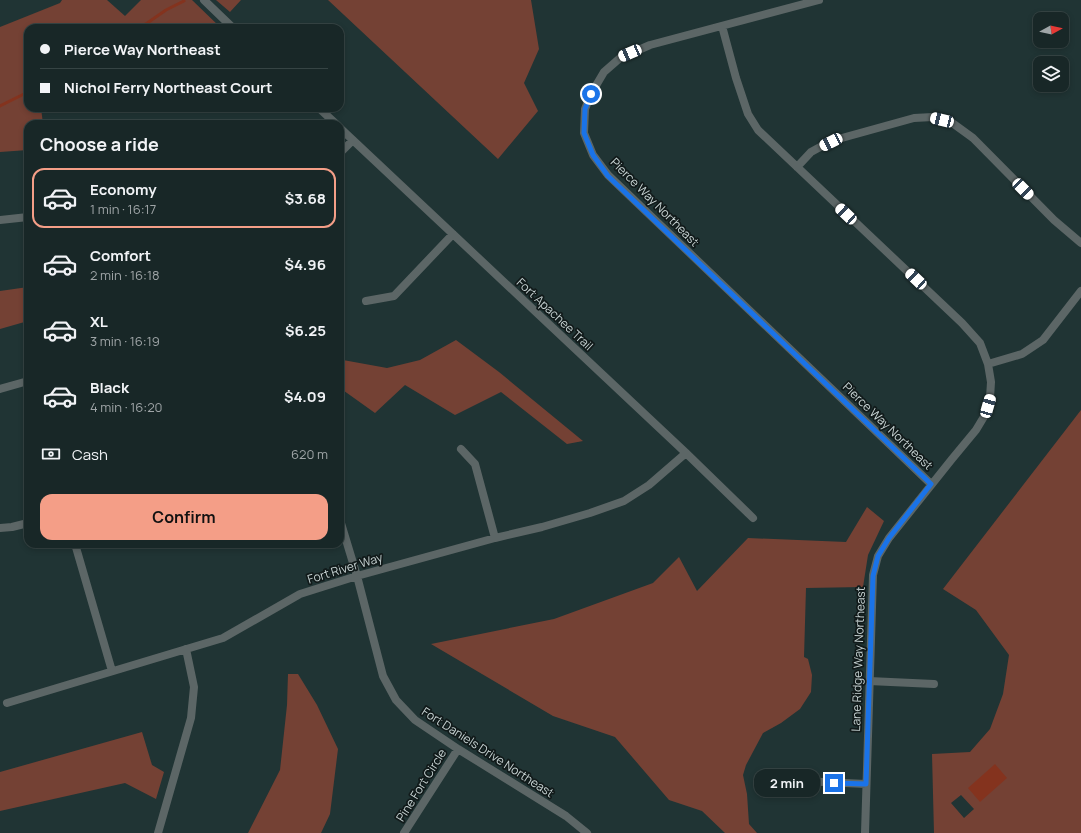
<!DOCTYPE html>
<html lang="en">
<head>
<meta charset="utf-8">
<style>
  body { margin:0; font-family:Manrope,sans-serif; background:#212f2f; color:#f1f3f6; height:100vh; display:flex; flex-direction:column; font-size:15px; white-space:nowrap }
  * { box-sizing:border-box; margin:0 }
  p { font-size:13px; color:#9fa5a7 }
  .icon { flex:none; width:22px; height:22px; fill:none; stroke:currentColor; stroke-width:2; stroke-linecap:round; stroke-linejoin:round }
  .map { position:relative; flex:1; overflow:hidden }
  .drawer { position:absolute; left:24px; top:120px; width:320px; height:428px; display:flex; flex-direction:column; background:#182727; border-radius:12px; box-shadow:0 2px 6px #0003,0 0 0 1px #364444 }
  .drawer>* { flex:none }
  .top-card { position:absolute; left:24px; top:24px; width:320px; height:88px; border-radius:12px; box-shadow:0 2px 6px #0003,0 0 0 1px #364444; display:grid; align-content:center; height:88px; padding:0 16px; background:#182727 }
  .needle { width:26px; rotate:82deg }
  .buttons { position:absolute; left:1033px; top:12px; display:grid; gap:8px }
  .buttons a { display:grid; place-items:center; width:36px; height:36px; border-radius:8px; background:#182727; box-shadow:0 2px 6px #0003,0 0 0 1px #364444; font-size:20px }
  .end { position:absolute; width:18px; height:18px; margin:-9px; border:5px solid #1a73e8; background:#fff; box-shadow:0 0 0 2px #fff }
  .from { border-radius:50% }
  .bubble { position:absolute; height:28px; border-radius:12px; background:#182727; box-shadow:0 2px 6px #0003,0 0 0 1px #364444; font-size:13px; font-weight:700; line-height:28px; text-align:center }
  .car { position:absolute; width:12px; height:24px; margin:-12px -6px; border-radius:5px; box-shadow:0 0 3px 1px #0007; background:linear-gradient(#fff 24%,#345 0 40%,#fff 0 76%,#345 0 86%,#fff 0) }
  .top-card b { display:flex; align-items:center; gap:14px; height:38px; font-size:15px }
  .top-card b+b { border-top:1px solid #364444 }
  .top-card i { width:10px; height:10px; background:#f1f3f6 }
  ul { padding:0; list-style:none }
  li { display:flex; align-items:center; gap:12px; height:60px; margin:0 8px 6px; padding:0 8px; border:2px solid transparent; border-radius:12px }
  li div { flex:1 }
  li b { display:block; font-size:15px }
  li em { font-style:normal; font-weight:700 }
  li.on { border-color:#f49e87 }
  li>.icon { width:36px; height:36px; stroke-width:1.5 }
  h2 { padding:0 16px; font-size:18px; line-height:48px }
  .pay { display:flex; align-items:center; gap:10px; height:44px; padding:0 16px; font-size:15px }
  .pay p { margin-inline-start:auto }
  .cta { display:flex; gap:8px; margin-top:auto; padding:8px 16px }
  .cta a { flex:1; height:46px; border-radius:12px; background:#f49e87; color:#111; font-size:16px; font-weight:700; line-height:46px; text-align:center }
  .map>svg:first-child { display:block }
</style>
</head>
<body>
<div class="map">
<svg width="1081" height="833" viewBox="0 0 1081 833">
  <rect width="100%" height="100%" fill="#203434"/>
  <path fill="#744134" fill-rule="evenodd" d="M 62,0 L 107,0 L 125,16 L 141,0 L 192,0 L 221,28 L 28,28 L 28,108 L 41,108 L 43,124 L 28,124 L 28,150 L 0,152 L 0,27 L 60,3 Z
    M 216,0 L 241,0 L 230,12 Z
    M 328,0 L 531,0 L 539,49 L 524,83 L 538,111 L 498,159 Z
    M 28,287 L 28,321 L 0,329 L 0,291 Z
    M 456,340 L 499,372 L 583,441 L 567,444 L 501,392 L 455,415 L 405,385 L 375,413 L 340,388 L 340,356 L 343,360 L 387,368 L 420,360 Z
    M 1081,410 L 1081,833 L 934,833 L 932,754 L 970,752 L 990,729 L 1003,694 L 1009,655 L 976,610 L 943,589 ZM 961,795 L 974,809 L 964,818 L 951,803 Z
    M 867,507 L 884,521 L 868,555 L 863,587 L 806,588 L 804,657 L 808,659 L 812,675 L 811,692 L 800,709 L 781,723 L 763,733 L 746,765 L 743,775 L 747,794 L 749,824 L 757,833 L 725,833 L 702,811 L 669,800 L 615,737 L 553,716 L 431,644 L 554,619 L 653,583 L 679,557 L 697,591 L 748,538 L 846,542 Z
    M 288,674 L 298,674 L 317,705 L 338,749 L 330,814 L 321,833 L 248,833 L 280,770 L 287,705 Z
    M 142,732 L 152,765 L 164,772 L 156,799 L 125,783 L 0,811 L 0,772 Z"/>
  <path fill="#84331e" d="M 995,764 L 1007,778 L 980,802 L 968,788 Z"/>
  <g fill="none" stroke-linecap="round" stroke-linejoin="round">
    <path stroke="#84331e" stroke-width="3" d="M 140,28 L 166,10 L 184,1
      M 0,106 L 28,92"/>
    <path stroke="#5c6666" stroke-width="8" d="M 204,0 L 233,28
      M 819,0 L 650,45 L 620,58 L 604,72 L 591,94 L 585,109 L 584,133 L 593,155 L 608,175 L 931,484
      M 722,26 L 736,78 L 748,114 L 758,130 L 962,323 L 980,343 L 988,364 L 991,382 L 990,398 L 985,415 L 976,430 L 952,459 L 889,538 L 878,556 L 873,575 L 865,833
      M 319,108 L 336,124
      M 340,128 L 686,453 L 753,518
      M 340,153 L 353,140
      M 797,167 L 811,152 L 831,141 L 914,118 L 933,117 L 951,122 L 973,138 L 1054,220 L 1081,243
      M 0,220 L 28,217
      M 366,301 L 394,296 L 453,234
      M 988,364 L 1022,354 L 1043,340 L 1081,291
      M 0,389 L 28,381
      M 461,449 L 475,464 L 495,538
      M 340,520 L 357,576 L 383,676 L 396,700 L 415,720 L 458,749 L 566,816 L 587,833
      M 0,528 L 12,527 L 28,523
      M 75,544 L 112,671
      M 869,681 L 934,684
      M 7,703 L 223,638 L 300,594 L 357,576 L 495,538 L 542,527 L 590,513 L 624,501 L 649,485 L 686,453
      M 802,781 L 866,784
      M 158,833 L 191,718 L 194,687 L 186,649
      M 404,833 L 458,749"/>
  </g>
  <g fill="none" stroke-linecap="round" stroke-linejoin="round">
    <path stroke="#1a73e8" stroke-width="5" d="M 591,94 L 585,109 L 584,133 L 593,155 L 608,176 L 931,484 L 889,538 L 878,556 L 873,576 L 866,784 L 834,783"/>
  </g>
  <g text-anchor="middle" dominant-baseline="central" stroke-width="3.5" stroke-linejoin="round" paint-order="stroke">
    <g font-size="12" fill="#c8d4d4" stroke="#111a1a">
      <text transform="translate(655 202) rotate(45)">Pierce Way Northeast</text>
      <text transform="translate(555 314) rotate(43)">Fort Apachee Trail</text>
      <text transform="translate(888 426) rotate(44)">Pierce Way Northeast</text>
      <text transform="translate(345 568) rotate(-17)">Fort River Way</text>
      <text transform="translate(858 659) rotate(-88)">Lane Ridge Way Northeast</text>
      <text transform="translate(488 752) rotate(33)">Fort Daniels Drive Northeast</text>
      <text transform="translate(421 785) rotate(-58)">Pine Fort Circle</text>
    </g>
  </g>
</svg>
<div class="buttons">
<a><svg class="needle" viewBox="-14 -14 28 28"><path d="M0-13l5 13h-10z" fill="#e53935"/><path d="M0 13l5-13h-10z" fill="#9fa5a7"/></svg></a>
<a><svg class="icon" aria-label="layers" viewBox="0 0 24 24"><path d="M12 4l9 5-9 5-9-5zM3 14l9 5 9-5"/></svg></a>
</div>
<i class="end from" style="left:591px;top:94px"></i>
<i class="end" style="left:834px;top:783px"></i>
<div class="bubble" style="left:754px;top:769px;width:66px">2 min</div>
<i class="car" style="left:630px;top:53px;rotate:247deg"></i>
<i class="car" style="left:942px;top:120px;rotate:284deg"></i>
<i class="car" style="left:831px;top:142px;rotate:243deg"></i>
<i class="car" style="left:1023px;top:189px;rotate:135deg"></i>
<i class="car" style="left:846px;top:214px;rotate:313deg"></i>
<i class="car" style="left:916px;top:279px;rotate:313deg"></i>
<i class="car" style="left:988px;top:406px;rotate:16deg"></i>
<div class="top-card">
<b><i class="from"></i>Pierce Way Northeast</b>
<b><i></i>Nichol Ferry Northeast Court</b>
</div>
<section class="drawer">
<h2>Choose a ride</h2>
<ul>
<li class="on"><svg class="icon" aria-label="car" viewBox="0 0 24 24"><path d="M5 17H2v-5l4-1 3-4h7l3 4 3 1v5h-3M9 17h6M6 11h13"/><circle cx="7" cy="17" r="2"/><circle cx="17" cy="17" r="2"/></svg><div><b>Economy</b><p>1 min · 16:17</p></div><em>$3.68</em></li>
<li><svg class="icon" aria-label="car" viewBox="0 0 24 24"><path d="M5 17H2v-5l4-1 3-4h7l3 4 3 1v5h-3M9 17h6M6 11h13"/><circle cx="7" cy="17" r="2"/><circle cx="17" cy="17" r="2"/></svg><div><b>Comfort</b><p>2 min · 16:18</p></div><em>$4.96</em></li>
<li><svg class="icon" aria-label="car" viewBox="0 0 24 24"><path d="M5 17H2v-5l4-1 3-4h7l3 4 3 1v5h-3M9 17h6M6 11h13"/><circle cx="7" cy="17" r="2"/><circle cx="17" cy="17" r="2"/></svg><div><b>XL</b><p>3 min · 16:19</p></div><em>$6.25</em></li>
<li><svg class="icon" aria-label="car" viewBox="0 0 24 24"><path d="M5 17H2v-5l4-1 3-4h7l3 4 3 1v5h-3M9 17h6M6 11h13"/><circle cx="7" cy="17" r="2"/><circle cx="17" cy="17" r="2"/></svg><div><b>Black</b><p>4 min · 16:20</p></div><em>$4.09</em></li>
</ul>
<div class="pay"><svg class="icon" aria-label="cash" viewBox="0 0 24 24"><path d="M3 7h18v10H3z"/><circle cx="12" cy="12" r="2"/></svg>Cash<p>620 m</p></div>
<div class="cta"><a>Confirm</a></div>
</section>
</div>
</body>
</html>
